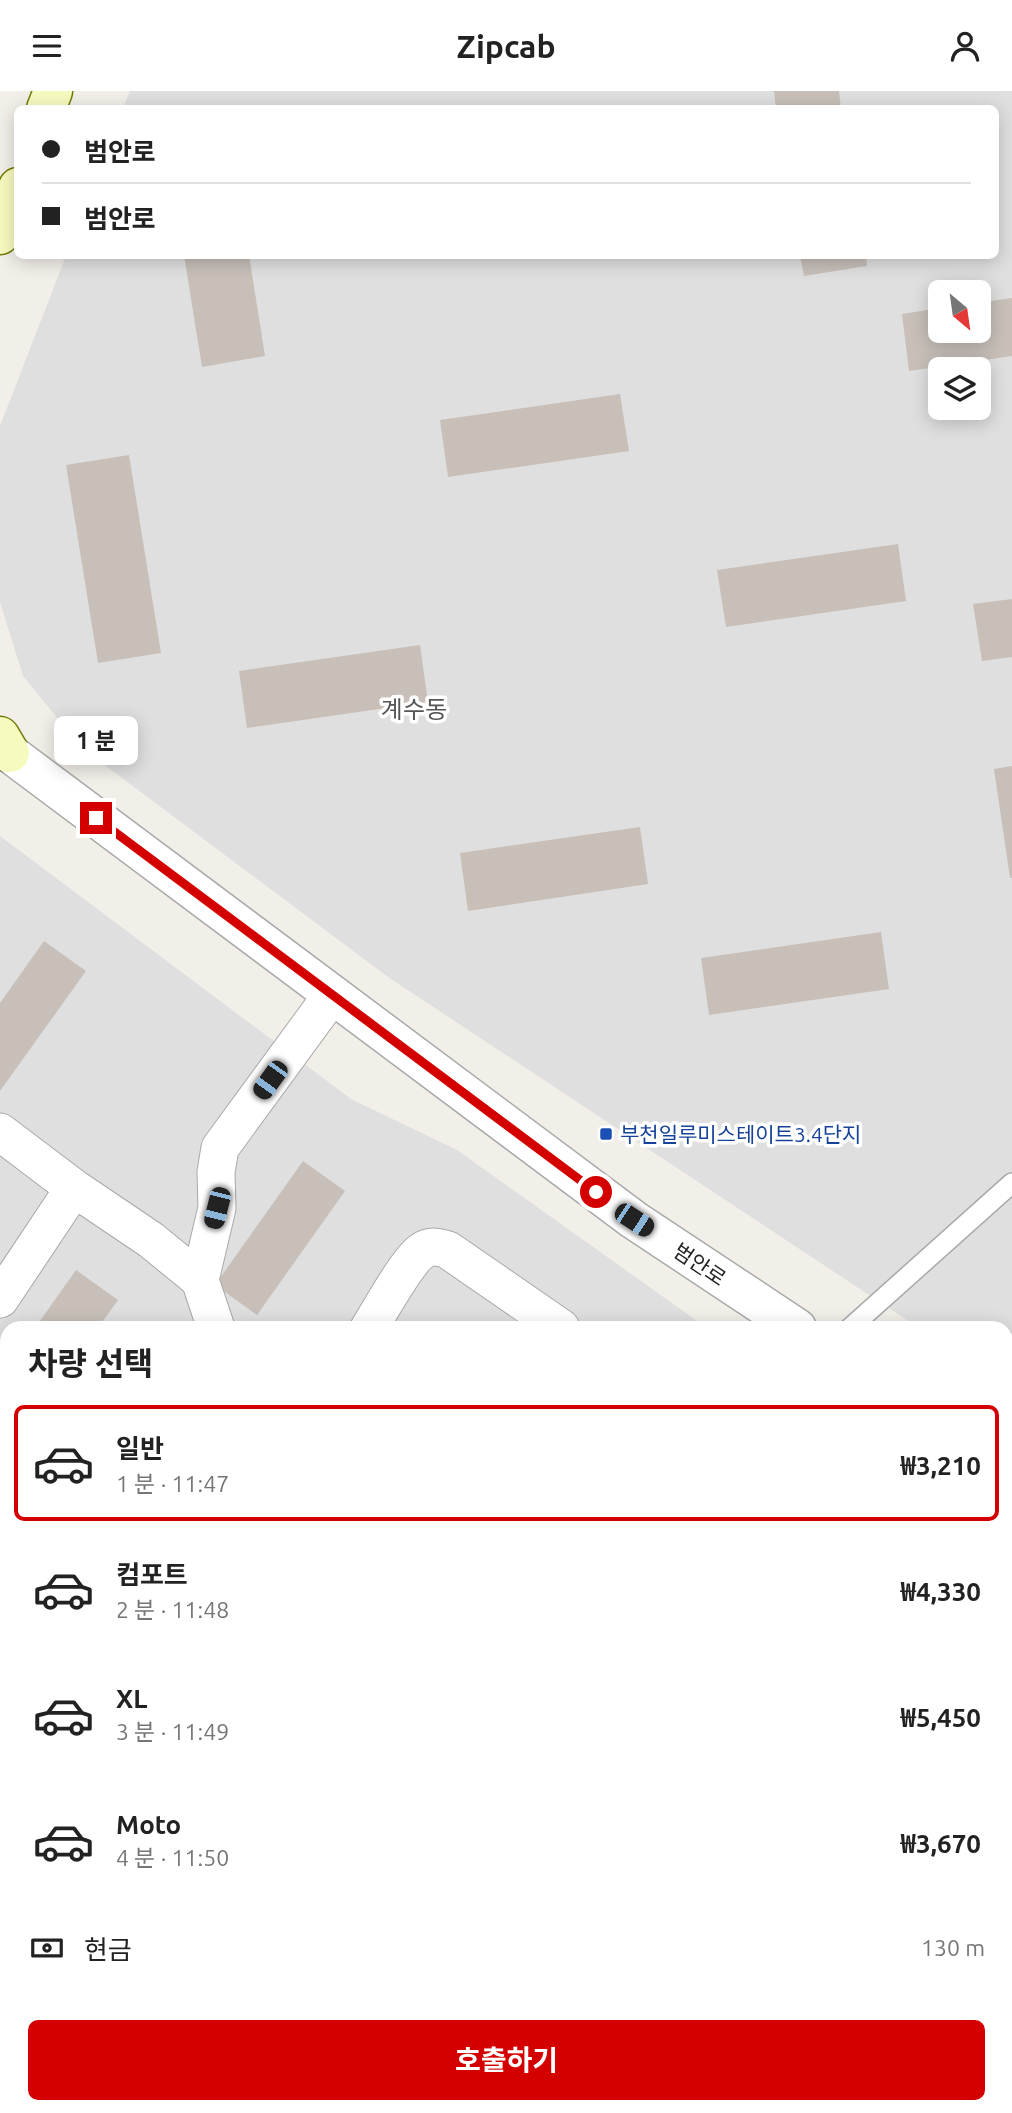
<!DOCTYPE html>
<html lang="ko">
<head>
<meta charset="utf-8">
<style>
  body { margin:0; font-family:Ubuntu,"Noto Sans KR",sans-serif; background:#f6f6f6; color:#222; height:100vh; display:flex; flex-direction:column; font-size:26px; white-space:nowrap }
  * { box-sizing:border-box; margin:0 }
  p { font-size:23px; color:#767676 }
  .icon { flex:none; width:38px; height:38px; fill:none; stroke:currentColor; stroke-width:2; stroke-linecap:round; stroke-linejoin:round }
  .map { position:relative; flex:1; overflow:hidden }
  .drawer { position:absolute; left:0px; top:1230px; width:1013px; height:793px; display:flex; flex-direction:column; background:#fff; border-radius:21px 21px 0 0; box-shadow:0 4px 18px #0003 }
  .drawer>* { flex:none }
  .banner { position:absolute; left:14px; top:14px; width:985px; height:154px; border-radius:10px; box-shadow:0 4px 18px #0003; display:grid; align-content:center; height:154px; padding:0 28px; background:#fff }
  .needle { width:46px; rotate:151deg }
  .tools { position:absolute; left:928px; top:189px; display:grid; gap:14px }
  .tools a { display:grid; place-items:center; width:63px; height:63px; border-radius:10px; background:#fff; box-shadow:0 4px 18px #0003; font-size:35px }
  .end { position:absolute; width:32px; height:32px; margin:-16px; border:9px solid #d40000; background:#fff; box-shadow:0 0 0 4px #fff }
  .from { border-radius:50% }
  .bubble { position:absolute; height:49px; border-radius:10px; background:#fff; box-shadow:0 4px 18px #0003; font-size:23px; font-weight:700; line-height:49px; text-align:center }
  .car { position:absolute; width:21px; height:42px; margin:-21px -10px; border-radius:9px; box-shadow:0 0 5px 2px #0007; background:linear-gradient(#222 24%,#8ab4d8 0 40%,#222 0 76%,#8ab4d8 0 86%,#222 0) }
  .banner b { display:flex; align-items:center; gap:24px; height:66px; font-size:26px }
  .banner b+b { border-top:2px solid #e0e0e0 }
  .banner i { width:18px; height:18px; background:#222 }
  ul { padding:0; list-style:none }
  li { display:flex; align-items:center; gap:21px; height:116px; margin:0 14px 10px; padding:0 14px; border:4px solid transparent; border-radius:10px }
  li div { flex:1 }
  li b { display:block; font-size:26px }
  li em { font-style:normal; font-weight:700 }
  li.current { border-color:#d40000 }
  li>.icon { width:63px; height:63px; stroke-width:1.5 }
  h2 { padding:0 28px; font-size:32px; line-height:84px }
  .pay { display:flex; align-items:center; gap:18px; height:77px; padding:0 28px; font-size:26px }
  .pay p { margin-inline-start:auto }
  .cta { display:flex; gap:14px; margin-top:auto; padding:14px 28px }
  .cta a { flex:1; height:80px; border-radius:10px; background:#d40000; color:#fff; font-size:28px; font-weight:700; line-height:80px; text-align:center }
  header { display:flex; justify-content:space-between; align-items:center; height:91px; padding:0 28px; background:#fff; font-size:32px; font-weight:700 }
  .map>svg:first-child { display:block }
</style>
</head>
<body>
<header><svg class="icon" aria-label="menu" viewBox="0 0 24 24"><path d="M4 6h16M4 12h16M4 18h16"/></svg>Zipcab<svg class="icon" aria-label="person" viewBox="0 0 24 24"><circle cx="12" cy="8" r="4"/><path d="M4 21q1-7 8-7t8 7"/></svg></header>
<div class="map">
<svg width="1012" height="2022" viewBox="0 0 1012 2022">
  <rect width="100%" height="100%" fill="#f2efe9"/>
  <path fill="#e0dfdf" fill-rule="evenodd" d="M 130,0 L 1012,0 L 1012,1318 L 1006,1312 L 1006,1237 L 919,1237 L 388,886 L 82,657 L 23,585 L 0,511 L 0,335 L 66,165 L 996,164 L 996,18 L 123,17 ZM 940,201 L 978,201 L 978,240 L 940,240 ZM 940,278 L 978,278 L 978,317 L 940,317 Z
    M 0,745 L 351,1008 L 457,1059 L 707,1237 L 7,1237 L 7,1849 L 0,1854 Z
    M 1006,1478 L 1012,1483 L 1012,1663 L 1006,1668 Z
    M 1012,1736 L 1012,2022 L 697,2022 L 704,2016 L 1006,2016 L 1006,1742 Z"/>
  <path fill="#ffffe5" d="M 7,1849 L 7,2016 L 579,2016 L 578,2022 L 0,2022 L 0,1854 Z"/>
  <path fill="#c7bfb8" d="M 774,0 L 839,0 L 841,18 L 776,18 Z
    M 184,164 L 249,164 L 265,265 L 202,276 Z
    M 800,164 L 866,164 L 867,175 L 804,185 Z
    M 1012,207 L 1012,265 L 909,280 L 902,223 L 940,217 L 940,240 L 978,240 L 978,212 Z
    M 620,303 L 629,360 L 448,386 L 440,329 Z
    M 129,364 L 161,562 L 98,572 L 66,374 Z
    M 898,453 L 906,510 L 726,536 L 717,479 Z
    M 1012,508 L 1012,566 L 982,570 L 973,513 Z
    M 420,554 L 428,611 L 247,637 L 239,580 Z
    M 1012,675 L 1012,787 L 1010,787 L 994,678 Z
    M 640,736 L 648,793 L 468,820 L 460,762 Z
    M 881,841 L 889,898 L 709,924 L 701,867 Z
    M 44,850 L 86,880 L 0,1000 L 0,912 Z
    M 303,1070 L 345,1100 L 257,1224 L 215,1194 Z
    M 76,1179 L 118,1209 L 98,1237 L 35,1237 Z
    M 7,1276 L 7,1316 L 0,1311 L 0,1286 Z
    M 249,2016 L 449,2016 L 453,2022 L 252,2022 Z
    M 836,2016 L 893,2016 L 891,2022 L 834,2022 Z"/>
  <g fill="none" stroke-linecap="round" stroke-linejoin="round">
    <g stroke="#a9a9a9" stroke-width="22">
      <path id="service" d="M 850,1237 L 1012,1092
        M 1006,1815 L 1012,1813
        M 799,2022 L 802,2016"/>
    </g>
    <g stroke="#a9a9a9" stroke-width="39">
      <path id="minor" d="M 0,1041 L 74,1097 L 0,1208
        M 74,1097 L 151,1149 L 200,1189
        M 216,1237 L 200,1189 L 217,1117 L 216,1081 L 220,1057 L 332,904
        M 369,1237 C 380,1220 407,1170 422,1160 C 430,1154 439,1156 448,1159 L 561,1237
        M 0,1345 L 7,1350
        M 0,1490 L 7,1521
        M 1006,1712 L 1012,1707
        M 671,2022 L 673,2016"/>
    </g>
    <g stroke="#a9a9a9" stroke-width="41">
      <path id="tertiary" d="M 0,655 L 634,1129 L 797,1237
        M 1006,1401 L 1012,1406"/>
    </g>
    <g stroke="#707d05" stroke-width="41">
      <path id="secondary" d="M 46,18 L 53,0
        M 0,144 L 18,96
        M 0,645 L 10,662"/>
    </g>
    <use href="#service" stroke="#fff" stroke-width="19"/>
    <use href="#minor" stroke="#fff" stroke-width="37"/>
    <use href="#tertiary" stroke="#fff" stroke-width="38"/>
    <use href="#secondary" stroke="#f7fabf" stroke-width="38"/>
  </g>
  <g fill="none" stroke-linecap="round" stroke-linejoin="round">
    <path stroke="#d40000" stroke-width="9" d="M 96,727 L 596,1101"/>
  </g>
  <rect fill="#1a4fb4" stroke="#fff" stroke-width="2.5" x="599" y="1036" width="14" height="14" rx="3.5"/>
  <g text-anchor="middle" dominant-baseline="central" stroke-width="7" stroke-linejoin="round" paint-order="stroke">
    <g font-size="21" fill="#164399" stroke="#fff" text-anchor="start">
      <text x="620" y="1043">부천일루미스테이트3.4단지</text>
    </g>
    <g font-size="21" fill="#222" stroke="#fff">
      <text transform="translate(700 1173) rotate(34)">범안로</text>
    </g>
    <g font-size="24" fill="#555" stroke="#fff">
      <text x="414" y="618">계수동</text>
    </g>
  </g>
</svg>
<div class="tools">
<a><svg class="needle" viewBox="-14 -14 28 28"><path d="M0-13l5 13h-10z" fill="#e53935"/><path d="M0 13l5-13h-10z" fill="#767676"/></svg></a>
<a><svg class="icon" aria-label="layers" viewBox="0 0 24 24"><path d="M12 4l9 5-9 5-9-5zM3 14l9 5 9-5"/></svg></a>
</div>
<i class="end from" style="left:596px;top:1101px"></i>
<i class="end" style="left:96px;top:727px"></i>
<div class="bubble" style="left:54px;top:625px;width:84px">1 분</div>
<i class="car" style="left:270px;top:989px;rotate:216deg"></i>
<i class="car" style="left:217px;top:1117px;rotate:194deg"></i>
<i class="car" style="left:634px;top:1129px;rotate:123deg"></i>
<div class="banner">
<b><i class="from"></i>범안로</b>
<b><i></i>범안로</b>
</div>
<section class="drawer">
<h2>차량 선택</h2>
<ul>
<li class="current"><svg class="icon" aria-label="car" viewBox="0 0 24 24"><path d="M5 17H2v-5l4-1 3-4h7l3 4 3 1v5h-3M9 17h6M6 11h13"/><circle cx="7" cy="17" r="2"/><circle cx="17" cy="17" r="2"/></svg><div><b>일반</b><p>1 분 · 11:47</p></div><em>₩3,210</em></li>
<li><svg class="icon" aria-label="car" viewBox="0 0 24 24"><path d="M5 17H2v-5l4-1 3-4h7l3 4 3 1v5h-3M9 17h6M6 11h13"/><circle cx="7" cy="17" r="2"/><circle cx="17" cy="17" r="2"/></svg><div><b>컴포트</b><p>2 분 · 11:48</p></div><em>₩4,330</em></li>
<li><svg class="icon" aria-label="car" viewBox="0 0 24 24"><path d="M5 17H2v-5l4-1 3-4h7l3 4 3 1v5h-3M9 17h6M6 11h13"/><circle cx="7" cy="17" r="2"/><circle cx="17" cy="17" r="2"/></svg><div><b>XL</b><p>3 분 · 11:49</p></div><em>₩5,450</em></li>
<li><svg class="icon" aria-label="car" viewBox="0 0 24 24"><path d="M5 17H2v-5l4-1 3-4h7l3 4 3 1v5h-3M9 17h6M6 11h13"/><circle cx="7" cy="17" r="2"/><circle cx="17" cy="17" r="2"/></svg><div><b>Moto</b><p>4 분 · 11:50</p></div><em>₩3,670</em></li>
</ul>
<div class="pay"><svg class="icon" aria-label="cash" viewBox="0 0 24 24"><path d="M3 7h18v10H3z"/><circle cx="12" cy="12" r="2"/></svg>현금<p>130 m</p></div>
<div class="cta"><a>호출하기</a></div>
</section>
</div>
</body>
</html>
